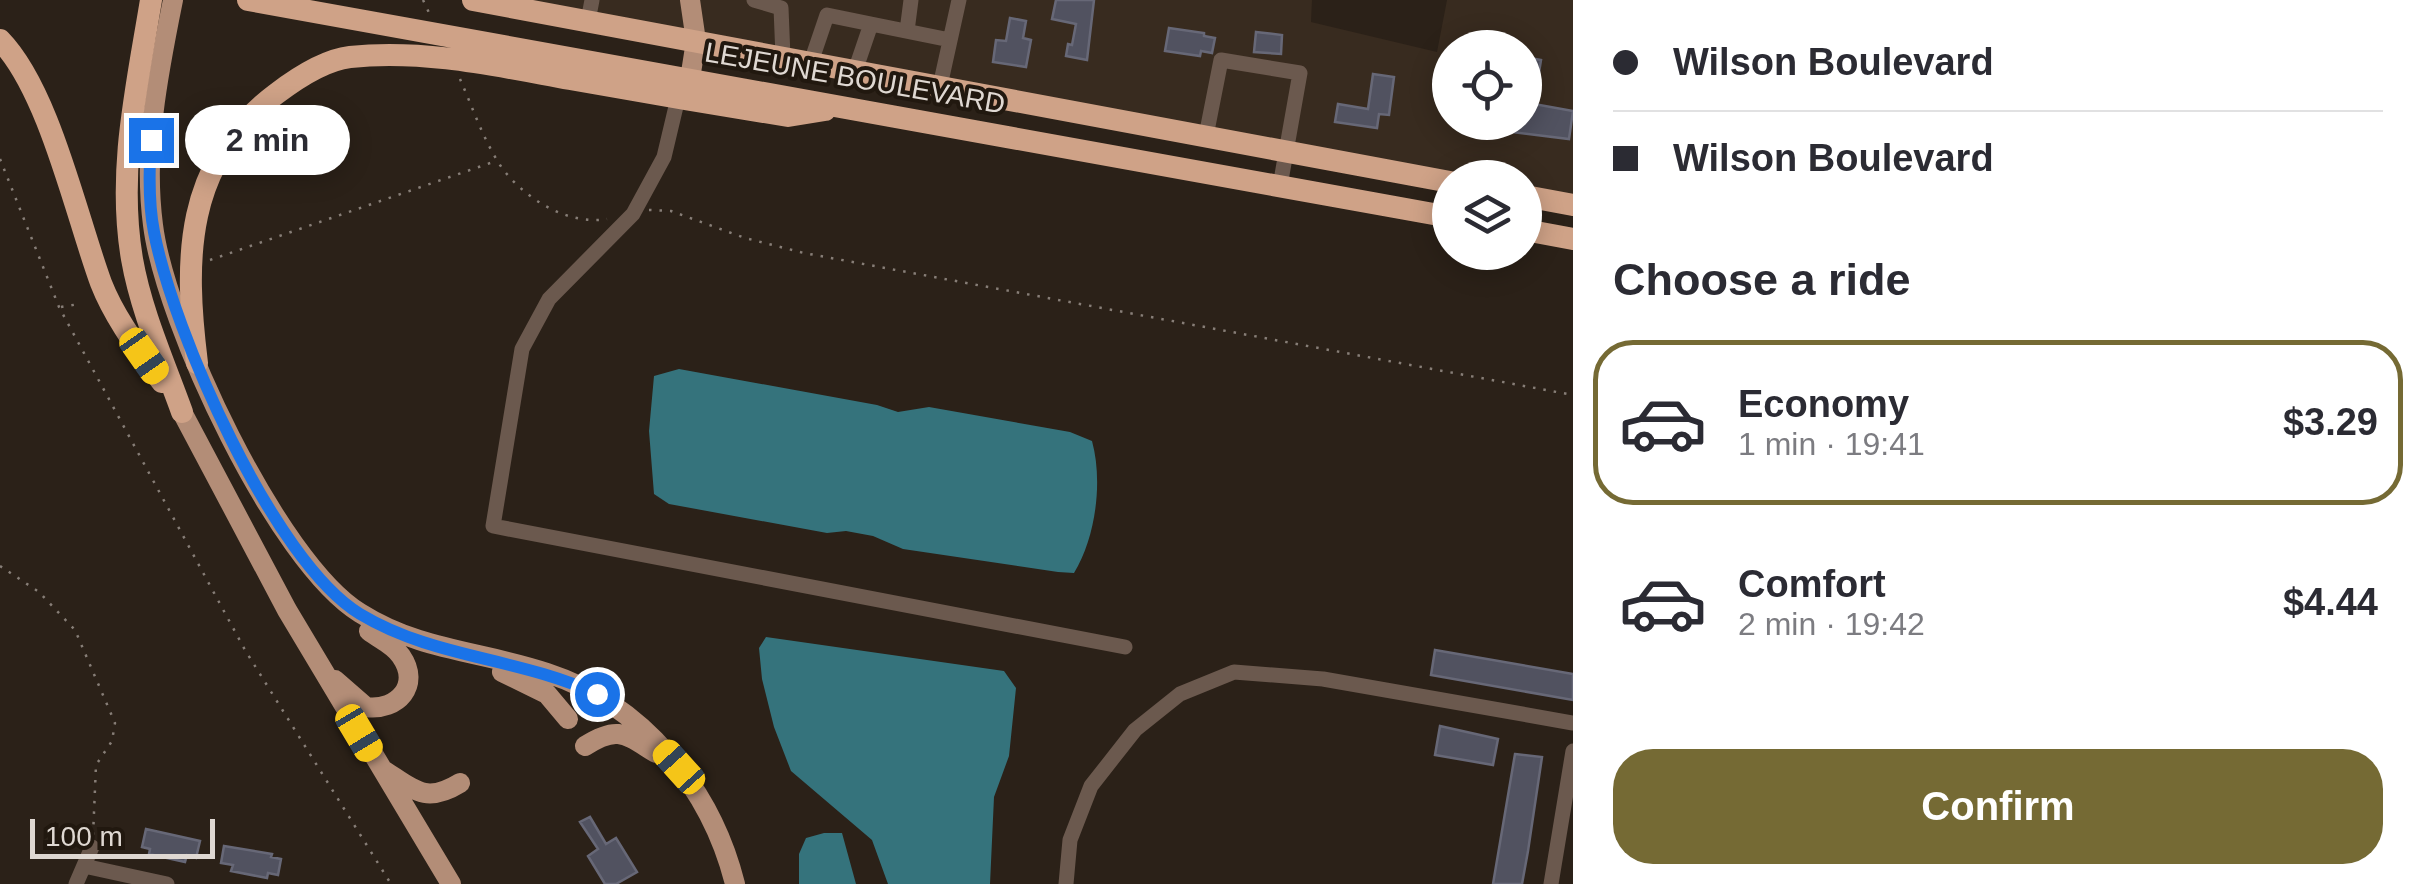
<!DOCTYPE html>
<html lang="en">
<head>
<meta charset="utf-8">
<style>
  body { margin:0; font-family:Arial,sans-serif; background:#f2f2f3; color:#2b2b33; height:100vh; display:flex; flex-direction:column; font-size:38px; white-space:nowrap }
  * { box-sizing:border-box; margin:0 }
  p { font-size:32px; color:#7c7c81 }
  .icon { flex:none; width:55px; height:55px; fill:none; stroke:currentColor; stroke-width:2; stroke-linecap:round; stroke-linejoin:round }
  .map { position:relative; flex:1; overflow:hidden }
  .panel { display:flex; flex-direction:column; background:#fff; width:850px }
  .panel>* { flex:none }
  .top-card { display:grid; align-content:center; height:220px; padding:0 40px; background:#fff }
  .fabs { position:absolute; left:1432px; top:30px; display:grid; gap:20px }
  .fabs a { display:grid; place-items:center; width:110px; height:110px; border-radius:50%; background:#fff; box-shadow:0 5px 25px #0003; font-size:50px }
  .scale { position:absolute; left:30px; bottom:25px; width:185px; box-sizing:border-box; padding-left:10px; border:5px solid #dfd8d2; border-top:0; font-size:28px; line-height:35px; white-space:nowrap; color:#dfd8d2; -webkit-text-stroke:8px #21180f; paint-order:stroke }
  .end { position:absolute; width:45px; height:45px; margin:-22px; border:12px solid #1a73e8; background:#fff; box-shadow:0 0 0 5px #fff }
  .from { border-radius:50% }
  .bubble { position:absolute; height:70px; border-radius:35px; background:#fff; box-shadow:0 5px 25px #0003; font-size:32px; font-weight:800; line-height:70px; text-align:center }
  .car { position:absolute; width:30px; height:60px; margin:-30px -15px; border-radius:12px; box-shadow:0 0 8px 2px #0007; background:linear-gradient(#f5c518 24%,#345 0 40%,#f5c518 0 76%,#345 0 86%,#f5c518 0) }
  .top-card b { display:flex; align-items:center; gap:35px; height:95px; font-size:38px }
  .top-card b+b { border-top:2px solid #e1e1e2 }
  .top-card i { width:25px; height:25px; background:#2b2b33 }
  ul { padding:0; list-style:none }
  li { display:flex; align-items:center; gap:30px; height:165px; margin:0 20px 15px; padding:0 20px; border:5px solid transparent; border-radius:40px }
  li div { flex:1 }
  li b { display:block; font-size:38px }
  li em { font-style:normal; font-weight:800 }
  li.current { border-color:#756a34 }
  li>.icon { width:90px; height:90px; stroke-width:1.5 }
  h2 { padding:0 40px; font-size:45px; line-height:120px }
  .primary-button { display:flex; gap:20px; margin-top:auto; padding:20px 40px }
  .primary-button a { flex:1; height:115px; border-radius:40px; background:#756a34; color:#fff; font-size:40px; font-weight:800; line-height:115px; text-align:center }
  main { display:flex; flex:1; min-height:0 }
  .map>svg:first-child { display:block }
</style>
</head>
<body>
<main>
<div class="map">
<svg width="1573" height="884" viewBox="0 0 1573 884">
  <rect width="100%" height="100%" fill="#2b2118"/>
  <path fill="#382b1f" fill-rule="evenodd" d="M 482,0 L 1312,0 L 1311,22 L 1437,52 L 1447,0 L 1573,0 L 1573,205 L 1525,196 L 1525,178 L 1450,178 ZM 1450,48 L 1525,48 L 1525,122 L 1450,122 Z"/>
  <path fill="#35737c" d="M 679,369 L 877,405 L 898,412 L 929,407 L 1070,432 L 1092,441 C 1103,481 1096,537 1074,573 L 1058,572 L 903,549 L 873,536 L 846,531 L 827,533 L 669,504 L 654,494 L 649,431 L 654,376 Z
    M 766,637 L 1004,671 L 1016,688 L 1009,756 L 994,797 L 990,884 L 888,884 L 872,840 L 791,771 L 774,727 L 762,679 L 759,648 Z
    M 824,833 L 842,833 L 856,884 L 799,884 L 799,854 L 806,838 Z"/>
  <path fill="#515260" stroke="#676877" stroke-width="2.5" d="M 1056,0 L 1094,0 L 1087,60 L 1066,56 L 1068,44 L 1072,45 L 1076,24 L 1052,19 Z
    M 1010,18 L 1026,21 L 1023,38 L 1031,40 L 1026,67 L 993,62 L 996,40 L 1006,41 Z
    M 1169,28 L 1204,33 L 1204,36 L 1215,38 L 1212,53 L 1201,51 L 1200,56 L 1165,51 Z
    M 1256,32 L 1282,35 L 1281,54 L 1254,52 Z
    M 1525,57 L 1541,60 L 1534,104 L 1573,111 L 1569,139 L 1479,128 L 1479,122 L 1525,122 Z
    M 1373,74 L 1394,77 L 1389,115 L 1379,114 L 1377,128 L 1335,122 L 1338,104 L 1368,109 Z
    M 1435,650 L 1573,674 L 1573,700 L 1431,675 Z
    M 1440,726 L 1498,739 L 1493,765 L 1435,755 Z
    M 1515,754 L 1542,757 L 1528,851 L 1522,884 L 1493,884 Z
    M 590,817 L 606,844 L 616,838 L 637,872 L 616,884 L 605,884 L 588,856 L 598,849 L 580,822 Z
    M 146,829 L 200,841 L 196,858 L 187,855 L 185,862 L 149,854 L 150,849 L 142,847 Z
    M 224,846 L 272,854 L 271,857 L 281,859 L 278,875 L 268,873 L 267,878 L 231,871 L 233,865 L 221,863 Z"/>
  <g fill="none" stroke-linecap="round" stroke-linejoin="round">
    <path stroke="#877e77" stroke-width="2.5" stroke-dasharray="2.5 8" stroke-linecap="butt" d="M 423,0 L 431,17
      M 460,79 C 472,106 483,139 500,165 C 522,197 567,226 607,219
      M 0,159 L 59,307 L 245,650 L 391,884
      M 649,210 L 671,211 L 745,238 L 804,253 L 1573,395
      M 210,260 L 496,161
      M 61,307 L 79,304
      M 0,566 L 39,592 L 75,630 L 115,723 L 112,741 L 96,765 L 93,836"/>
    <path stroke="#6b594e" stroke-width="15" d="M 754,0 L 781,8 L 783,57
      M 588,21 L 592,0
      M 907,31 L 911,0
      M 811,62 L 827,15 L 871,24
      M 855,71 L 871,24 L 950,40
      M 940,86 L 959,0
      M 678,98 L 664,157 L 633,214 L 549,299 L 522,349 L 493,526 L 1125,647
      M 1206,136 L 1221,60 L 1300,73 L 1280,186
      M 84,866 L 167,884
      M 76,884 L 92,847
      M 1066,884 L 1070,840 L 1091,786 L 1135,730 L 1180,694 L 1234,672 L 1323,679 L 1573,723
      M 1551,884 L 1573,751"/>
    <path stroke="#b38d77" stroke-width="20" d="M 173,0 C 158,74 143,149 153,225 C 165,322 277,562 360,613 C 420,651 482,651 547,673 C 642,704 711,788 735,884
      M 690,79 L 696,41 L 690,0
      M 182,412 L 287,610 L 451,884
      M 502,672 L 547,694 L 568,719
      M 335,680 L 366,707 C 398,711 421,685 401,656 C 393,644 379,639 369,631
      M 585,746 C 618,725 625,734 656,753
      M 385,771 C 414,790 426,804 460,783"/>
    <path stroke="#cfa287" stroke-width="22" d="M 151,0 C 137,86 117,171 132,259 C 141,311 164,362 182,412
      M 248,0 L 1450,217
      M 473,0 L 1450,182
      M 0,40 C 49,90 76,215 101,283 C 115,319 140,351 162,382
      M 1525,196 L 1573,205
      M 1525,230 L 1573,239
      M 197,363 C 184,259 184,163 276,94 C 297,78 324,60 350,57 C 424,49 498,66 570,79 C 643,92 715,104 788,116 L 825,110"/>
  </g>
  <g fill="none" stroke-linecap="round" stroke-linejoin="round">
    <path stroke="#1a73e8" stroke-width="12" d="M 151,140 C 149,170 148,202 154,232 C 173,331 273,561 360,614 C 435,659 518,657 597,694"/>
  </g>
  <g text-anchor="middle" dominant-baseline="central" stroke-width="8" stroke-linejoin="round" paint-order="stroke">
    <g font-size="28" fill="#dfd8d2" stroke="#21180f">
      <text transform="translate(855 78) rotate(10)">LEJEUNE BOULEVARD</text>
    </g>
  </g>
</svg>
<div class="fabs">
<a><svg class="icon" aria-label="locate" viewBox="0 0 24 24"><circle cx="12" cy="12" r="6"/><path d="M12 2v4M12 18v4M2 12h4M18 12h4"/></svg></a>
<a><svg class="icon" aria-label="layers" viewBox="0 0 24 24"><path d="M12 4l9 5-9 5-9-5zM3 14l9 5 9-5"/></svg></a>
</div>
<div class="scale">100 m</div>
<i class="end from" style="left:597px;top:694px"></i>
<i class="end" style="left:151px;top:140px"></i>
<div class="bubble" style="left:185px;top:105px;width:165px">2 min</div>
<i class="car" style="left:144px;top:356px;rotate:145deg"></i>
<i class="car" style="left:359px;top:733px;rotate:149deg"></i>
<i class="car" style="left:679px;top:767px;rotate:318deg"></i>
</div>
<section class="panel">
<div class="top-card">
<b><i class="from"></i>Wilson Boulevard</b>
<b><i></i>Wilson Boulevard</b>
</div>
<h2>Choose a ride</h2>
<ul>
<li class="current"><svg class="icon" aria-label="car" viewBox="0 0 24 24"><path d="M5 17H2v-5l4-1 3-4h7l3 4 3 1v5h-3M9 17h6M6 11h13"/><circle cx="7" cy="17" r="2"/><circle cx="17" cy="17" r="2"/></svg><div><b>Economy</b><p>1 min · 19:41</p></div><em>$3.29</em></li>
<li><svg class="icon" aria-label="car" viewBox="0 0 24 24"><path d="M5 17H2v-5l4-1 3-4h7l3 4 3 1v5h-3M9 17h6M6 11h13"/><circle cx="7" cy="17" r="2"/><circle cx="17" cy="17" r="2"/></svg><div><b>Comfort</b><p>2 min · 19:42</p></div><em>$4.44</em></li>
</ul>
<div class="primary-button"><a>Confirm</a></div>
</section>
</main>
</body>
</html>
